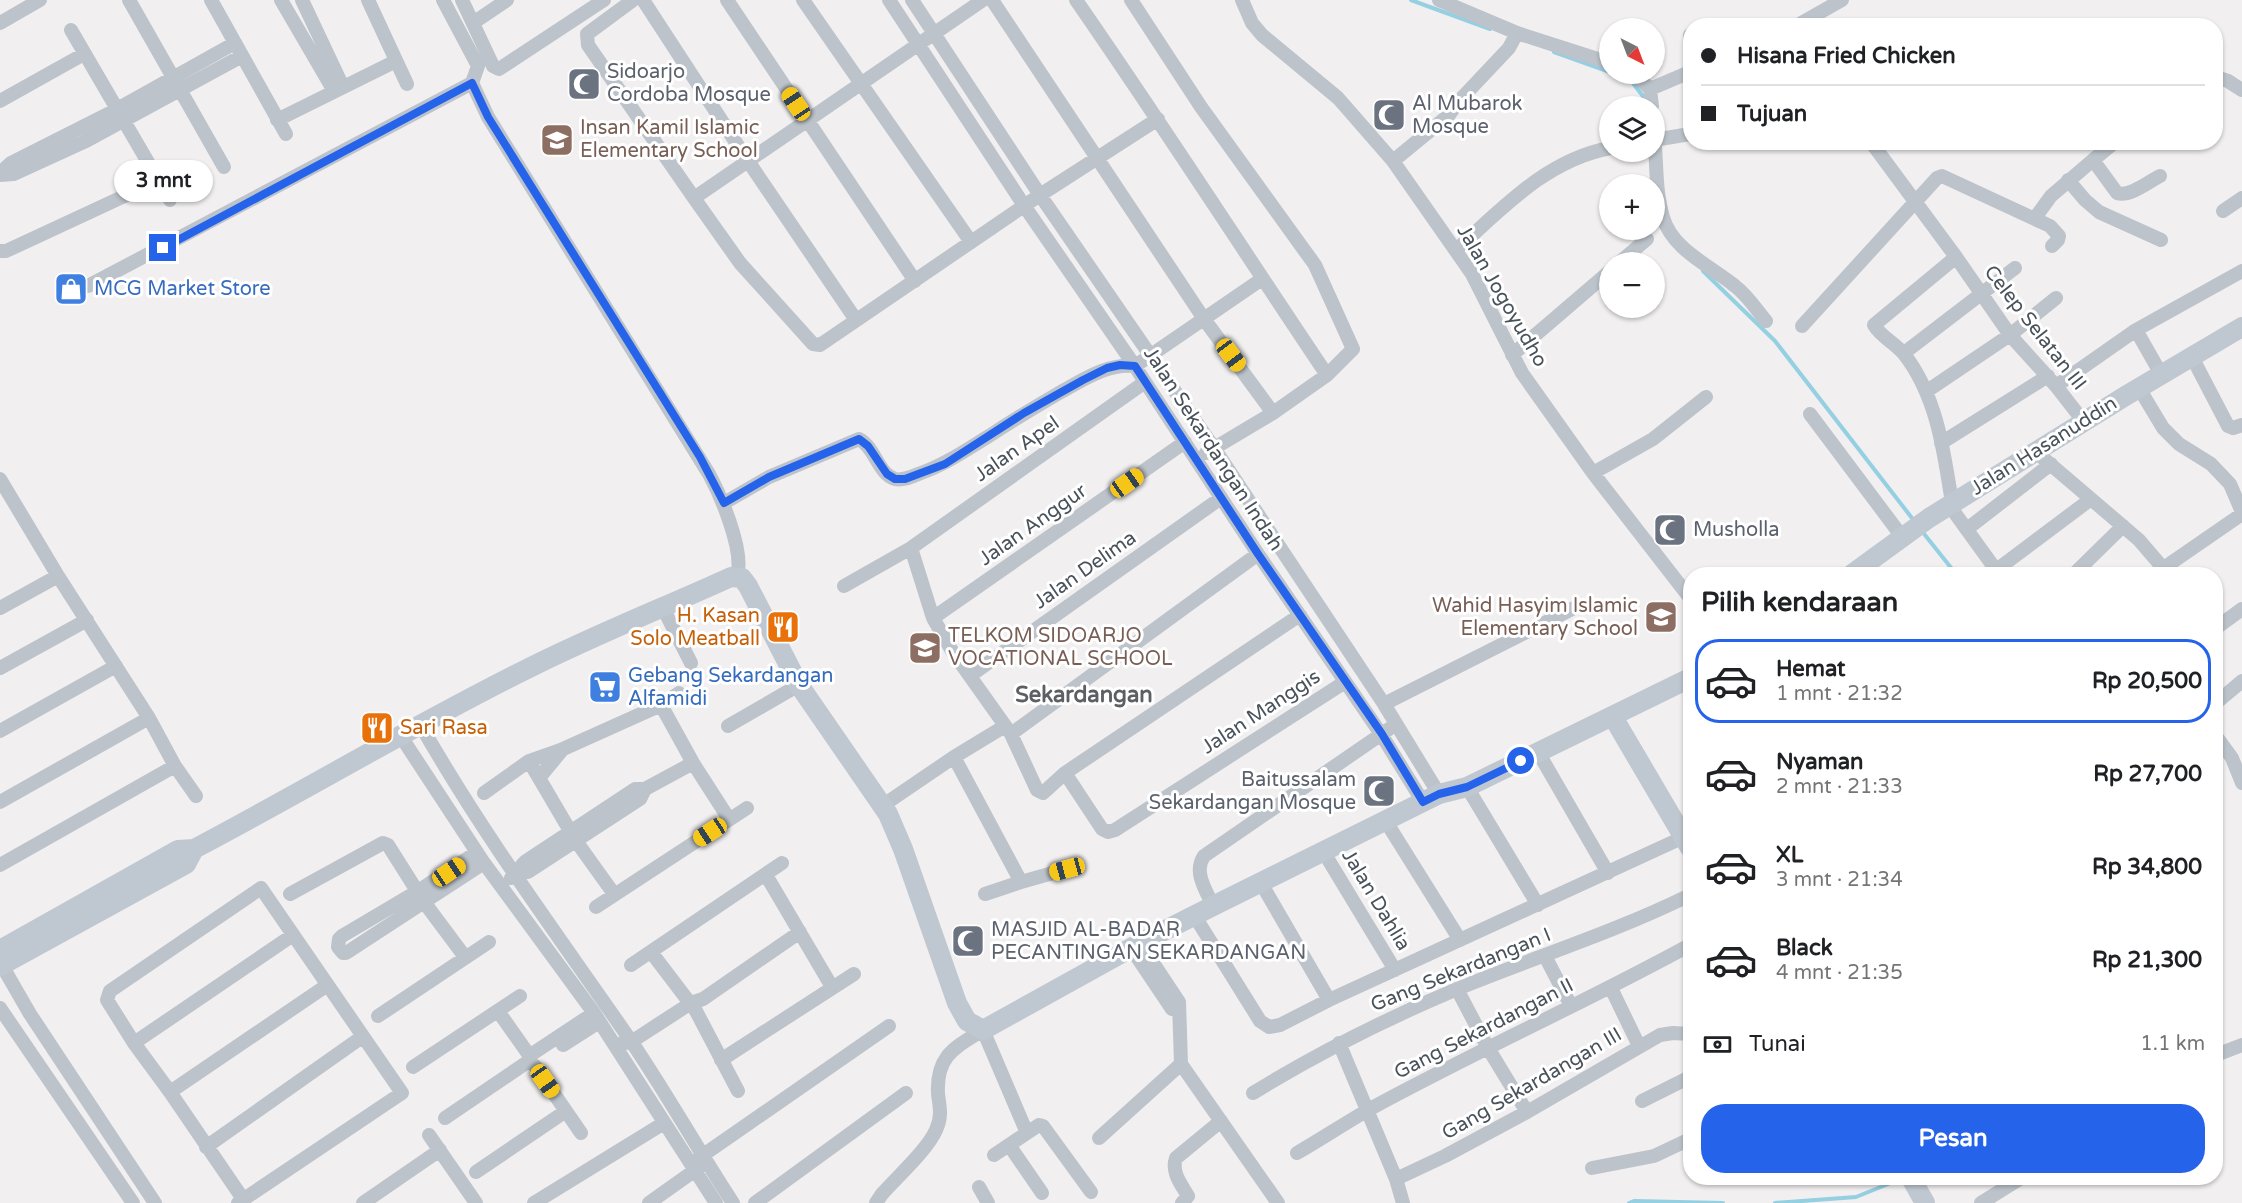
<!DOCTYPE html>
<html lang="id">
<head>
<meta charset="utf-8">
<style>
  body { margin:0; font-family:"Varela Round",sans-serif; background:#f6f6f6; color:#202124; height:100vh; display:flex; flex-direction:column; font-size:22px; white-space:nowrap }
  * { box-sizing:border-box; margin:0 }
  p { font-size:20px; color:#757577 }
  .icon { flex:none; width:33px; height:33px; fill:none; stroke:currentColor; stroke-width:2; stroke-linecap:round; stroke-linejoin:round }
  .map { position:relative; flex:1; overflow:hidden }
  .sheet { position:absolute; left:1683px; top:567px; width:540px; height:618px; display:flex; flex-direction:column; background:#fff; border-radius:24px; box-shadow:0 2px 4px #0004 }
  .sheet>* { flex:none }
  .banner { position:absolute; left:1683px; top:18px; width:540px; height:132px; border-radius:24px; box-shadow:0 2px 4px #0004; display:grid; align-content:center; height:132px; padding:0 18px; background:#fff }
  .needle { width:39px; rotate:138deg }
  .controls { position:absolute; left:1599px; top:18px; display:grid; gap:12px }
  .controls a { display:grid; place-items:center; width:66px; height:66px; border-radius:50%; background:#fff; box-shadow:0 2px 4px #0004; font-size:30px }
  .end { position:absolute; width:27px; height:27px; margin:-14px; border:8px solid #2563eb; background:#fff; box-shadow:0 0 0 3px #fff }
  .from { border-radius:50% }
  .bubble { position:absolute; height:42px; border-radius:21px; background:#fff; box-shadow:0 2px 4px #0004; font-size:20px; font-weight:800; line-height:42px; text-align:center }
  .car { position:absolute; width:18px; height:36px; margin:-18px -9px; border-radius:8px; box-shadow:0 0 4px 2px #0007; background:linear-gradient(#f5c518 24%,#345 0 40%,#f5c518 0 76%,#345 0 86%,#f5c518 0) }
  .banner b { display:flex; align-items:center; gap:21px; height:57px; font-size:22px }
  .banner b+b { border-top:2px solid #e0e0e0 }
  .banner i { width:15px; height:15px; background:#202124 }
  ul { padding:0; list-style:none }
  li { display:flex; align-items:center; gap:18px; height:84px; margin:0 12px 9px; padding:0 6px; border:3px solid transparent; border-radius:24px }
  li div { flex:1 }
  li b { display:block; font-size:22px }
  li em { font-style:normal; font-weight:800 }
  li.on { border-color:#2563eb }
  li>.icon { width:54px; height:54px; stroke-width:1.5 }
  h2 { padding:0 18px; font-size:27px; line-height:72px }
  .pay { display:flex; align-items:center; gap:15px; height:66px; padding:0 18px; font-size:22px }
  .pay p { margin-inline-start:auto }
  .cta { display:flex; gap:12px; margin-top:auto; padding:12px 18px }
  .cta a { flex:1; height:69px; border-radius:24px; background:#2563eb; color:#fff; font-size:24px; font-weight:800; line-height:69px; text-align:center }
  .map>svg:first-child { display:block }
</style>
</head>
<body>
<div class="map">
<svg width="2242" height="1203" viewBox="0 0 2242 1203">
  <rect width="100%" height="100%" fill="#f1efef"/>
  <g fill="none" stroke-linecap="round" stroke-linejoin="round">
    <path stroke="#95cfe2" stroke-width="4" d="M 1411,0 L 1490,29
      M 1554,52 L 1610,72
      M 1614,74 L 1630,79 L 1645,99 L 1645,103
      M 1703,271 L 1775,341 L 1915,522
      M 1921,530 L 1956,574
      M 1629,1203 L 1634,1201 L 1723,1203
      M 1775,1203 L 1856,1197 L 1903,1178"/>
    <path stroke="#bcc3ca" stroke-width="14" d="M 129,0 L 224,167
      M 211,0 L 286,134
      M 281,0 L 334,91
      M 302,0 L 343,87
      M 368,0 L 407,84
      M 462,0 L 493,66 L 499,69 L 604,0
      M 633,0 L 587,34 L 588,45 L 694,198
      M 643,0 L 748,161 L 856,320
      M 727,0 L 915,281
      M 803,0 L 971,242
      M 889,0 L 1025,207 L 1132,362 L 1258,554 L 1381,734 L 1423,802
      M 912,0 L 1040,195 L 1214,448 L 1384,704 L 1439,794
      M 983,0 L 694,198 L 740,263 L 813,344 L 820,345 L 1040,195 L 1158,119
      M 992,0 L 1204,319 L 1273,413
      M 1076,0 C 1162,124 1243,250 1327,375 L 1273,413 L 1206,453
      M 1131,0 L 1201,107 L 1315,265 L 1353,349 L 1327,375
      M 1242,0 L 1252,23 L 1262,35 L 1338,98 L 1393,161 L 1472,274 L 1522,373 L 1593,473 L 1690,598
      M 1439,0 L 1517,33 L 1610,63
      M 0,23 L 40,0
      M 473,23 L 507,0
      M 1796,26 L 1842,0
      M 71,30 L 170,200
      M 1690,35 L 1690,36
      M 1635,74 L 1650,89 L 1652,106
      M 2216,77 L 2228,81 L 2242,90
      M 472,83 L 488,117 L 709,474 C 721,496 742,546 738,571 L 731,577
      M 1650,89 L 1690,72
      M 0,101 L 84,54
      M 277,120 L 396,61
      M 1654,134 C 1657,162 1655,191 1663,217 C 1672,250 1711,266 1735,286 C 1747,295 1756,309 1766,321
      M 1654,140 L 1690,134
      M 1871,142 L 1956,257
      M 2115,142 L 2093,160 L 2117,193 C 2130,197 2148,182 2160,176
      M 1393,161 L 1449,115 L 1459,101 L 1509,48 L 1517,33
      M 0,173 L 11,163 L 108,114 L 235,43
      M 0,175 L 14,174 L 84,142 L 242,56
      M 2068,180 L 2085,200 L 2099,212 L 2161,240
      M 2223,211 L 2242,198
      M 2035,218 L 2051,196 L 2093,160
      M 1456,250 C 1502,209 1546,160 1610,148
      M 0,251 L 6,251 L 159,180
      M 1620,262 L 1647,239
      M 88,286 L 472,83 L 478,66 L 443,0
      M 1802,326 L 1937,178 L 1942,176 L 2050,226 L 2059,236 L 2058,240 L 2052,246
      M 2136,330 L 2161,374
      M 1904,353 L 2015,268
      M 1512,355 L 1610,271
      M 2192,357 L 2228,426 L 2233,428 L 2242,425
      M 2056,386 L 2136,330 L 2242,271
      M 2139,388 L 2163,428 L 2179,444 L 2211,464 L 2230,484 L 2242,512
      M 1927,391 L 2010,335 L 2056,298
      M 1810,414 L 1903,538
      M 1941,443 L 2048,376
      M 2036,452 L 2139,540 L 2163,568
      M 1593,473 L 1653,439 L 1706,397
      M 0,479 L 58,576 L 149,718 L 175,766 L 196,796
      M 724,503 L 769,477 L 859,439 C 875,447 878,474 895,479 C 904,481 913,476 921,473 C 946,464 966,450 989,436 C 1012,421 1035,407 1059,393 C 1083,380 1107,363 1135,366 L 1262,279
      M 1952,503 C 1944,452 1937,396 1904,354 C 1895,343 1881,337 1874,325 L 1956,257 L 2010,335 L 2056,386 L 2084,422
      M 1949,505 L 1996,570
      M 1967,529 L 2051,464
      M 911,548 L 933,618 L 952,651 L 1011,734 L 1037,790 L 1043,793 L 1065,773 L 1300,615
      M 1991,574 L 2091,499
      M 2074,574 L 2123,526
      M 2155,574 L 2242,514
      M 844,586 L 911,548 L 1145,382
      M 0,608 L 58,576
      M 663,608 L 691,663
      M 933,618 L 1185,442
      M 2216,628 L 2242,609
      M 0,668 L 87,620
      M 971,675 L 1221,498
      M 2216,703 L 2242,681
      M 1384,704 L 1578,606
      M 661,705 L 693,763 L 729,819
      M 420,724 C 483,835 559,937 631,1041 C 667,1094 698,1150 733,1203
      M 728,726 L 799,685
      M 0,731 L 116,666
      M 1011,734 L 1258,554
      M 400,735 L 484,863 L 594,1013 L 716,1203
      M 2216,736 L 2232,758 L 2242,783
      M 1538,752 L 1608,873
      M 954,757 L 1021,882 L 985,894
      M 529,761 L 576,841 L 614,894
      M 1065,773 L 1102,829 L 1108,832 L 1115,830 L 1345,682
      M 539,778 L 563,749
      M 1467,787 L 1538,905
      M 484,793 L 529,761 L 563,749 L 661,705 L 679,693
      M 0,802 L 149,718
      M 882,806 L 954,757 L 1005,726
      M 1385,820 L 1460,940
      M 1323,851 L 1395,970
      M 477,852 L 418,891 L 342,936 L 339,939 L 338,947 L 343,953 L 346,953 L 484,863
      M 0,865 L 175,766
      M 521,871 L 528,872 L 640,799 L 645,789
      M 766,875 L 832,987
      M 511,878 L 521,871 L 522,865 L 526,861 L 635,789 L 645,789 L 693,763
      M 1021,882 L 1067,869
      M 1261,883 L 1329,1000
      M 290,894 L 383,843 L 388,845 L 424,902 L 465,957
      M 1213,906 C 1206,890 1193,872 1204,856 L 1389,729
      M 596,907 L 747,808
      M 1194,915 L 1260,1021 L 1269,1027 L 1280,1025 L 1329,1000 L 1684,837
      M 1140,943 L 1179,1002 L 1181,1064 L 1278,1203
      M 1131,948 L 1172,1009 L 1179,1010
      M 651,952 L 696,1011 L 738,1091
      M 1545,956 L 1571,1006
      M 0,962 L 30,1014 L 155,1203
      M 631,965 L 782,863
      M 1611,988 L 1639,1046
      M 1457,989 L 1488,1048 L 1527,1112
      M 0,1008 L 133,1203
      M 498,1011 L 529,1055
      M 378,1016 L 489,942
      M 134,1043 L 293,935
      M 622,1043 L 631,1042 L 691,1003 L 703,999 L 800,932
      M 1339,1043 L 1396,1179 L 1403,1203
      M 563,1045 L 599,1022
      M 532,1054 L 594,1013
      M 2216,1055 L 2242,1045
      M 721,1060 L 854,974
      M 535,1066 L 581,1133
      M 413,1067 L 520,996
      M 170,1092 L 326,986
      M 1253,1093 C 1318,1053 1386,1019 1457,989 C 1535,957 1615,932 1690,895
      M 1642,1101 L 1690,1077
      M 445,1118 L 526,1063
      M 429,1135 L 476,1203
      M 1099,1138 L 1181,1064
      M 1009,1145 L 1042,1193
      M 206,1147 L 362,1037
      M 1297,1153 C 1321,1139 1344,1124 1368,1110 C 1474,1052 1584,1003 1690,945
      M 994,1155 L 1027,1133
      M 696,1160 L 889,1026
      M 1592,1168 L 1654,1156 L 1690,1139
      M 476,1172 L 566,1111
      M 1396,1179 L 1445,1156 L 1527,1112 L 1660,1035 L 1673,1033 L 1690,1034
      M 979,1187 L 988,1203
      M 238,1203 L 402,1093 L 261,888 L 110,991 L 107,1000 L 134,1043 L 170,1092 L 243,1199
      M 363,1203 L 440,1150
      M 534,1203 L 664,1123
      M 649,1203 L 701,1166
      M 755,1203 L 906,1093
      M 876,1203 L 882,1194 C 897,1177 928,1149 936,1130 C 942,1117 940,1108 938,1094 C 936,1056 954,1048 983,1030 L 1027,1133 L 1039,1125 L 1043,1126 L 1091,1192
      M 1182,1203 L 1188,1196 C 1181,1184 1171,1172 1176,1158 L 1221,1121
      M 1981,1203 L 2021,1178"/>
    <path stroke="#bfc7d1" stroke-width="20" d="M 1852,574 L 1929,518 L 2127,395 L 2242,327
      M 1613,717 L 1690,848
      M 0,950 L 178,850 L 194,849 C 306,790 414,725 527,669 C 594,635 663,608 731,577 L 742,578 L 748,586 L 799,685 L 888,814 L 903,849 L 957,1003 L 967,1021 L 983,1030 L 1140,943 L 1213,906 L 1439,794 L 1467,787 L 1690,678
      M 0,966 L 186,864 L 194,849
      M 1911,1178 L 1925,1203"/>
  </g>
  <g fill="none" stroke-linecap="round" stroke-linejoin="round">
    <path stroke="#2563eb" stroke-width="8" d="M 163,248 L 472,83 L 488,117 L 700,457 L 724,503 L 769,477 L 859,439 L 868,446 L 887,474 L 895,479 L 905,479 L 945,464 L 1024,413 L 1083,380 L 1107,368 L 1120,365 L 1135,366 L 1258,554 L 1382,734 L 1423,802 L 1439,794 L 1467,787 L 1521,761"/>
  </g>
  <defs>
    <g id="mosque-square" transform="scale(1.725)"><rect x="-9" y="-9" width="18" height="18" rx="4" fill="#6b7280" stroke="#fff"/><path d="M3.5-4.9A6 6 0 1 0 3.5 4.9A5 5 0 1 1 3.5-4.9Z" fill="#fff"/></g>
    <g id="school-square" transform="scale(1.725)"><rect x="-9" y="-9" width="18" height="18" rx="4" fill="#8d6e63" stroke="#fff"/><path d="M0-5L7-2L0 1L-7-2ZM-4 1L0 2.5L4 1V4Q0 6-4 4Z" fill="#fff"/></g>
    <g id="shop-square" transform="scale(1.725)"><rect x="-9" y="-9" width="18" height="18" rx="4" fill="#3f7fe0" stroke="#fff"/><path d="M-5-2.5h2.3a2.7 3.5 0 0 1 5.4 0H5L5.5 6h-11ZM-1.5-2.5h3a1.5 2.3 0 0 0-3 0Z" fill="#fff"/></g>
    <g id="restaurant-square" transform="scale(1.725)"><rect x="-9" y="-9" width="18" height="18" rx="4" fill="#e8710a" stroke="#fff"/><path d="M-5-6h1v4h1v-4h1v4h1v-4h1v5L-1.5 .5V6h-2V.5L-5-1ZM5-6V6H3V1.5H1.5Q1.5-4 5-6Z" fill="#fff"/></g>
    <g id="supermarket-square" transform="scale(1.725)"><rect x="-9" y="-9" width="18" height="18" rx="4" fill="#3f7fe0" stroke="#fff"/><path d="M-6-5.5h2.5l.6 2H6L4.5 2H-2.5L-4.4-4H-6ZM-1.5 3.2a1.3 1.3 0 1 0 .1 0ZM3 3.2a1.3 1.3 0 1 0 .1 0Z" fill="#fff"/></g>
  </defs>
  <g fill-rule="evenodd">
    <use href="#mosque-square" x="584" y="84"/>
    <use href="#mosque-square" x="1389" y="115"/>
    <use href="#school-square" x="557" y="140"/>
    <use href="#shop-square" x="71" y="289"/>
    <use href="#mosque-square" x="1670" y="530"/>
    <use href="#school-square" x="1661" y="617"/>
    <use href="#restaurant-square" x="783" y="627"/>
    <use href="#school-square" x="925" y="648"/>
    <use href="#supermarket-square" x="605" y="687"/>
    <use href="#restaurant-square" x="377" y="728"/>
    <use href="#mosque-square" x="1379" y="791"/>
    <use href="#mosque-square" x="968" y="941"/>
  </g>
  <g text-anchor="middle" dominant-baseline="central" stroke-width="6" stroke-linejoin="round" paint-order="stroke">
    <g font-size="20" fill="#5b616d" stroke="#fff" text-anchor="start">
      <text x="607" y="72">Sidoarjo<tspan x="607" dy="23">Cordoba Mosque</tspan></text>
      <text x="1412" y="104">Al Mubarok<tspan x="1412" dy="23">Mosque</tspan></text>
      <text x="1693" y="530">Musholla</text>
      <text x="1356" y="780" text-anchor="end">Baitussalam<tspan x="1356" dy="23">Sekardangan Mosque</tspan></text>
      <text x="991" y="930">MASJID AL-BADAR<tspan x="991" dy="23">PECANTINGAN SEKARDANGAN</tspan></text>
    </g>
    <g font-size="20" fill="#785e54" stroke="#fff" text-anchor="start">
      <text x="580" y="128">Insan Kamil Islamic<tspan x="580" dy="23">Elementary School</tspan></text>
      <text x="1638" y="606" text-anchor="end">Wahid Hasyim Islamic<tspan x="1638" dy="23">Elementary School</tspan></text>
      <text x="948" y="636">TELKOM SIDOARJO<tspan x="948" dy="23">VOCATIONAL SCHOOL</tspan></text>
    </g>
    <g font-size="20" fill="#366cbe" stroke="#fff" text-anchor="start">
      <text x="94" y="289">MCG Market Store</text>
      <text x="628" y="676">Gebang Sekardangan<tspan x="628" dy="23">Alfamidi</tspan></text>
    </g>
    <g font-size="20" fill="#49525a" stroke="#fff">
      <text transform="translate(1502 296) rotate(60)">Jalan Jogoyudho</text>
      <text transform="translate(2035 328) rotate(52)">Celep Selatan III</text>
      <text transform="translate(2044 446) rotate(-32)">Jalan Hasanuddin</text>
      <text transform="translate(1017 449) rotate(-35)">Jalan Apel</text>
      <text transform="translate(1213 449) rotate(57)">Jalan Sekardangan Indah</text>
      <text transform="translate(1033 525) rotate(-35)">Jalan Anggur</text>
      <text transform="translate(1085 570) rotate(-35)">Jalan Delima</text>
      <text transform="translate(1261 712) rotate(-33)">Jalan Manggis</text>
      <text transform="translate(1376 900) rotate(59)">Jalan Dahlia</text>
      <text transform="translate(1461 970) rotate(-22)">Gang Sekardangan I</text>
      <text transform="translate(1484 1029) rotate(-27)">Gang Sekardangan II</text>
      <text transform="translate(1532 1084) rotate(-30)">Gang Sekardangan III</text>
    </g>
    <g font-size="20" fill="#c56008" stroke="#fff" text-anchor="end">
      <text x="760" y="616">H. Kasan<tspan x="760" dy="23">Solo Meatball</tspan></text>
      <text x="400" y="728" text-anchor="start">Sari Rasa</text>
    </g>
    <g font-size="22" font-weight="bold" fill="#5c5f63" stroke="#fff">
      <text x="1084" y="695">Sekardangan</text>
    </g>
  </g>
</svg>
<div class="controls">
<a><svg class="needle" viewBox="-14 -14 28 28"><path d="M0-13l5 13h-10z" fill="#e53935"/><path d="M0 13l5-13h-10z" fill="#757577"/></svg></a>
<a><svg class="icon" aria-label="layers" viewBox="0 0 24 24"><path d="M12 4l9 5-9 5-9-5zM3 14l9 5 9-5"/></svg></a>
<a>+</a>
<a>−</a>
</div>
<i class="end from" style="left:1521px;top:761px"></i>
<i class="end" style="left:163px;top:248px"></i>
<div class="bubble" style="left:114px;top:160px;width:99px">3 mnt</div>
<i class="car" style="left:796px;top:104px;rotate:326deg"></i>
<i class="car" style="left:1231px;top:355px;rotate:143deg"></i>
<i class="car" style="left:1127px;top:483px;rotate:55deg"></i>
<i class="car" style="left:710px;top:832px;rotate:237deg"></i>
<i class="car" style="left:1067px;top:869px;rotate:255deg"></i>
<i class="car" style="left:449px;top:872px;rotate:56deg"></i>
<i class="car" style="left:545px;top:1081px;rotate:145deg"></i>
<div class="banner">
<b><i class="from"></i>Hisana Fried Chicken</b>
<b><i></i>Tujuan</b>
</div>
<section class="sheet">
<h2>Pilih kendaraan</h2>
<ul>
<li class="on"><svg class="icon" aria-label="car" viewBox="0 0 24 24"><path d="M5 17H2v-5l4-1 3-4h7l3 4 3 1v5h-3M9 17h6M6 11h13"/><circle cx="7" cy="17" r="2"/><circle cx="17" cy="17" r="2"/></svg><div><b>Hemat</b><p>1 mnt · 21:32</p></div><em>Rp 20,500</em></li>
<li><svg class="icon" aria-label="car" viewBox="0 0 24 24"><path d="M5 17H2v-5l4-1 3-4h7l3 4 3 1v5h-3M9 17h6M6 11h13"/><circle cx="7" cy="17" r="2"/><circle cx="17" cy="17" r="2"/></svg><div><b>Nyaman</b><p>2 mnt · 21:33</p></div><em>Rp 27,700</em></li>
<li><svg class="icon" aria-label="car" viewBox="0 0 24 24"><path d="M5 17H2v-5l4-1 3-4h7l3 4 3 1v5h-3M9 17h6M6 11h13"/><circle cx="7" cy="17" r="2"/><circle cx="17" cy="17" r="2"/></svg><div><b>XL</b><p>3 mnt · 21:34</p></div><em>Rp 34,800</em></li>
<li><svg class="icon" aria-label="car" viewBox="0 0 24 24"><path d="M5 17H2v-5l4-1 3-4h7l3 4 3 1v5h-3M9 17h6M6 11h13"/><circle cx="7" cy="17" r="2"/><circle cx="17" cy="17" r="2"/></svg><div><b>Black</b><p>4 mnt · 21:35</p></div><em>Rp 21,300</em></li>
</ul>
<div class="pay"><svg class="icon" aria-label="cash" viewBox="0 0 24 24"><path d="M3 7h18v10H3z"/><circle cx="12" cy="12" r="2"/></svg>Tunai<p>1.1 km</p></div>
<div class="cta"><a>Pesan</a></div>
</section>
</div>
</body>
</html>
